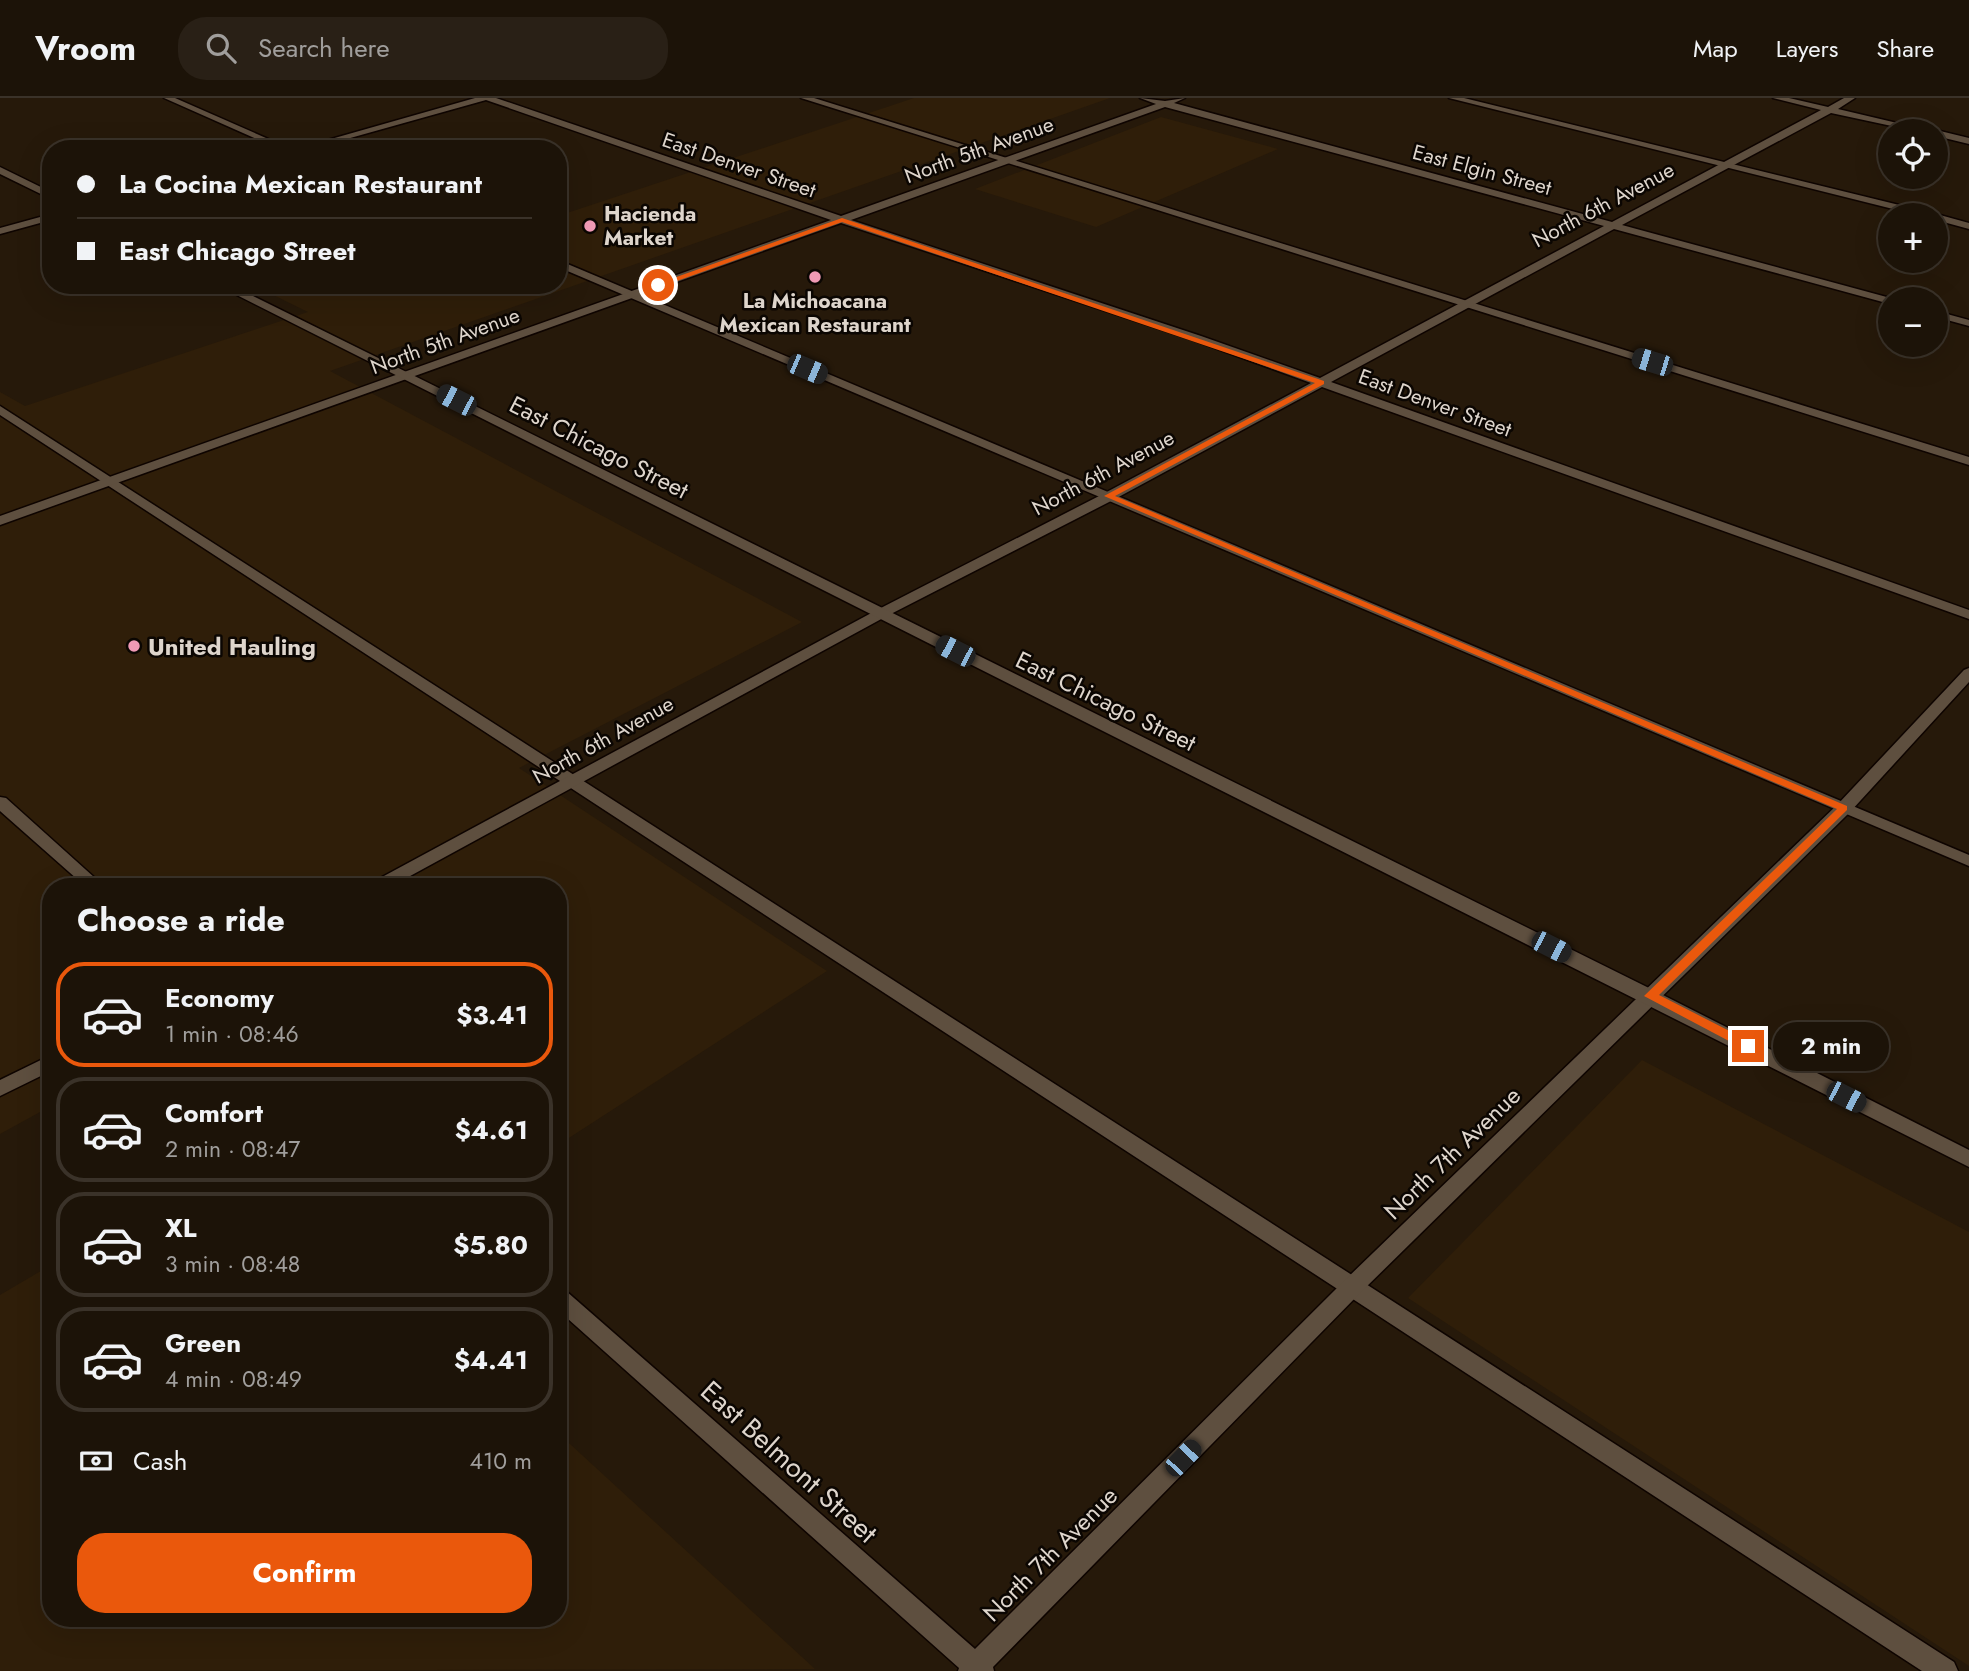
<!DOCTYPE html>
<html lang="en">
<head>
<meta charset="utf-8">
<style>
  body { margin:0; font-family:Jost,sans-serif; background:#292016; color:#f1f3f6; height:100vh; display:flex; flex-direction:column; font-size:26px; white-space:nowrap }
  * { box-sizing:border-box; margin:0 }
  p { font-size:23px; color:#a09e9c }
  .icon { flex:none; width:38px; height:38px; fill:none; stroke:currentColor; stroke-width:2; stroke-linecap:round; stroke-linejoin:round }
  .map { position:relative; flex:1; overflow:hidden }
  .side { position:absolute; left:42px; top:780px; width:525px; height:749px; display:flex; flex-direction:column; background:#1c1308; border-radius:28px; box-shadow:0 7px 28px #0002,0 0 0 2px #3a3229 }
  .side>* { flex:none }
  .top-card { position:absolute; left:42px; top:42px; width:525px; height:154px; border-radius:28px; box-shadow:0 7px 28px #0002,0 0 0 2px #3a3229; display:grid; align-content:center; height:154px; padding:0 35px; background:#1c1308 }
  .fabs { position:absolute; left:1878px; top:21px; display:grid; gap:14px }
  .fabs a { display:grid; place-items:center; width:70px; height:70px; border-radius:50%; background:#1c1308; box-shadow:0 7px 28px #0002,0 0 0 2px #3a3229; font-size:35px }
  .end { position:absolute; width:32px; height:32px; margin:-16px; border:9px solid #ea580c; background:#fff; box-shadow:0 0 0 4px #fff }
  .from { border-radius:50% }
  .bubble { position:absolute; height:49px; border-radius:24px; background:#1c1308; box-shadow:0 7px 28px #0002,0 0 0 2px #3a3229; font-size:23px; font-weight:700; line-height:49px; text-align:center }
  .car { position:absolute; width:21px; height:42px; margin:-21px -10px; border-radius:9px; box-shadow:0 0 5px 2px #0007; background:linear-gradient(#222 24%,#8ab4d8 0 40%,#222 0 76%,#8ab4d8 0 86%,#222 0) }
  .top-card b { display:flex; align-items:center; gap:24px; height:66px; font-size:26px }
  .top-card b+b { border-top:2px solid #3a3229 }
  .top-card i { width:18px; height:18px; background:#f1f3f6 }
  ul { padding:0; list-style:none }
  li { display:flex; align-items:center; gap:21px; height:105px; margin:0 14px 10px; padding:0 21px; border:4px solid #3a3229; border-radius:28px }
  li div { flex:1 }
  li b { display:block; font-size:26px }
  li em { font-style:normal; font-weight:700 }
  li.active { border-color:#ea580c }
  li>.icon { width:63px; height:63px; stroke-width:1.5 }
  h2 { padding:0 35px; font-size:32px; line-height:84px }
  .pay { display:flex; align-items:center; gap:18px; height:77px; padding:0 35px; font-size:26px }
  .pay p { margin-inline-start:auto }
  .primary-button { display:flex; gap:14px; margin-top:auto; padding:14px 35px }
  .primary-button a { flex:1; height:80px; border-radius:28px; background:#ea580c; color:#fff; font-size:28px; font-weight:700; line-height:80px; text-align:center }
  header { display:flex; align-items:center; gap:42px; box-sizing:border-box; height:98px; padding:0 35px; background:#1c1308; border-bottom:2px solid #3a3229 }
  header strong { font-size:33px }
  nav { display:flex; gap:38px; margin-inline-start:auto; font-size:24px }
  .search { width:490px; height:63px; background:#292016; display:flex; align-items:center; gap:18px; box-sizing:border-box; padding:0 24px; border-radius:28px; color:#a09e9c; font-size:26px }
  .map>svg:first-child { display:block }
</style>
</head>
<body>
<header>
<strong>Vroom</strong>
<div class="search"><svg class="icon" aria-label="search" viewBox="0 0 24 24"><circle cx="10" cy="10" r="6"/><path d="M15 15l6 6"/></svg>Search here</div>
<nav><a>Map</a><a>Layers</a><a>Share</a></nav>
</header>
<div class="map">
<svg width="1969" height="1573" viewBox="0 0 1969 1573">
  <rect width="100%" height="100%" fill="#26190a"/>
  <path fill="#2f1e09" d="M 914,0 L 1110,0 L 330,273 L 802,524 L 519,670 L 827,873 L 558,1047 L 558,789 L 51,789 L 51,1008 L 0,1036 L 0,294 L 25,308 L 308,214 L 253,187 L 558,187 L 558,118 Z
    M 1161,19 L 1278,51 L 1096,129 L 975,91 Z
    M 1642,962 L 1969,1134 L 1969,1568 L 1408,1200 Z
    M 51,1167 L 51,1521 L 558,1521 L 558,1335 L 815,1571 L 0,1573 L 0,1197 Z"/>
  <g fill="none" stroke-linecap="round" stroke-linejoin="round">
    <g stroke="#0e0400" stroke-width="3">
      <path id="lane" d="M 164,0 L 175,0 L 291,51 L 279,51 Z
        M 801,0 L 814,0 L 1969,359 L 1969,367 Z
        M 1449,0 L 1464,0 L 1940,117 L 1969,125 L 1969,131 L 1936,122 L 1936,117 L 1917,117 Z
        M 558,162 L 1969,757 L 1969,768 L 558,169 Z
        M 0,308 L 1954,1564 L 1958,1573 L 1922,1573 L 0,317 Z"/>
    </g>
    <g stroke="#0e0400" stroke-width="3">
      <path id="street" d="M 475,0 L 496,0 L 841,118 L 1156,6 L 1140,0 L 1165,3 L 1185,0 L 1174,5 L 1612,124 L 1821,12 L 1773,0 L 1789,0 L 1828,9 L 1844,0 L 1855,0 L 1838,11 L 1931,33 L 1915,33 L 1831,15 L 1622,127 L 1894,201 L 1890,201 L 1890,206 L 1614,131 L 1331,284 L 1969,512 L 1969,521 L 1322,289 L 1113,402 L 885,519 L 390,789 L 368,789 L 371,785 L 875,513 L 1103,396 L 1311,285 L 1193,242 L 841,125 L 0,427 L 0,418 L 831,122 L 486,2 L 311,51 L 296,51 ZM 1165,9 L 1604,128 L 1320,280 L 1201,238 L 851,122 Z
        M 1936,32 L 1969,40 L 1969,46 L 1936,38 L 1936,33 L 1933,33 Z
        M 51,116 L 51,122 L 0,136 L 0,130 Z
        M 1936,213 L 1969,222 L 1969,228 L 1936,219 Z
        M 1969,570 L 1969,584 L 1850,714 L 1360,1195 L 993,1569 L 994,1573 L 958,1573 L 959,1570 L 558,1212 L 558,1190 L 566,1193 L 975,1551 L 1344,1183 L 1838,706 L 1964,572 Z
        M 0,699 L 6,700 L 105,789 L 86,789 L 0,713 Z
        M 51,957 L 51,973 L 0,998 L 0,982 Z"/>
    </g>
    <g stroke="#0e0400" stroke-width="3">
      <path id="secondary" d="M 0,69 L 51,94 L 51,101 L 0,76 Z
        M 217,187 L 231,187 L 1657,894 L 1969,1052 L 1969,1069 Z"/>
    </g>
    <use href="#lane" fill="#5e4f3f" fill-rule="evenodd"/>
    <use href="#street" fill="#5e4f3f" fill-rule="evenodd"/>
    <use href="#secondary" fill="#5e4f3f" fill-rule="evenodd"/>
  </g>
  <path fill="#ea580c" d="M 842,120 L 1324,283 L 1324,286 L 1115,398 L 1847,708 L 1847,712 L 1659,897 L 1753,945 L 1753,951 L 1744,951 L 1644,898 L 1837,711 L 1104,398 L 1315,285 L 842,124 L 660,189 L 654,187 Z"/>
  <g fill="#f09ab5" stroke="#0b0602" stroke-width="2.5">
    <circle cx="590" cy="128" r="7"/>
    <circle cx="815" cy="179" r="7"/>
    <circle cx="134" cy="548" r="7"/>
  </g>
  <g text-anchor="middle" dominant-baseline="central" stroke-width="5" stroke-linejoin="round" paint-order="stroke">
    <g font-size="21" fill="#ded5cc" stroke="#0b0602">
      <text transform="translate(979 52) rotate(-20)">North 5th Avenue</text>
      <text transform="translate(739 67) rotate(19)">East Denver Street</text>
      <text transform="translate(1482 72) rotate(15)">East Elgin Street</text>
      <text transform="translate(1603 107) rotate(-28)">North 6th Avenue</text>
      <text transform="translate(445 243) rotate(-20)">North 5th Avenue</text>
      <text transform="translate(1435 305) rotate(20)">East Denver Street</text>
      <text transform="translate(1103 375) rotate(-28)">North 6th Avenue</text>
      <text transform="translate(603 642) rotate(-29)">North 6th Avenue</text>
    </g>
    <g font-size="21" font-weight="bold" fill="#ded5cc" stroke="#0b0602" text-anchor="start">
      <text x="604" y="116">Hacienda<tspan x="604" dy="24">Market</tspan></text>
      <text x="815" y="203" text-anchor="middle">La Michoacana<tspan x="815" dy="24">Mexican Restaurant</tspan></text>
    </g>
    <g font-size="24" fill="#ded5cc" stroke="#0b0602">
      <text transform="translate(599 349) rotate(27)">East Chicago Street</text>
      <text transform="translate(1106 603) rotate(26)">East Chicago Street</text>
      <text transform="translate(1452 1055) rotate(-44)">North 7th Avenue</text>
      <text transform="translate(1050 1456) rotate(-45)">North 7th Avenue</text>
    </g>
    <g font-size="24" font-weight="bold" fill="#ded5cc" stroke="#0b0602" text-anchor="start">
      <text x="148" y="548">United Hauling</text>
    </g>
    <g font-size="28" fill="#ded5cc" stroke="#0b0602">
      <text transform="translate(789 1364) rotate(42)">East Belmont Street</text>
    </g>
  </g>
</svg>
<div class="fabs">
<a><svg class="icon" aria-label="locate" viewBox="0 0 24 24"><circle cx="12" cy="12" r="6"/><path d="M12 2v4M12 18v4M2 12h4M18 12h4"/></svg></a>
<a>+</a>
<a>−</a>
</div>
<i class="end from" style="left:658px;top:187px"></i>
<i class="end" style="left:1748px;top:948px"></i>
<div class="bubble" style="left:1773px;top:924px;width:116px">2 min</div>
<i class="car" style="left:1652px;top:264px;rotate:287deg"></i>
<i class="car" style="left:807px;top:271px;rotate:113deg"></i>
<i class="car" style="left:456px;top:302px;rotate:297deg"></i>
<i class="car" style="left:955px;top:553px;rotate:297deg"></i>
<i class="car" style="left:1551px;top:849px;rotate:117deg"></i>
<i class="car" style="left:1846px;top:999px;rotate:117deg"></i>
<i class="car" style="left:1183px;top:1360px;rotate:44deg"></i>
<div class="top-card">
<b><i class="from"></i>La Cocina Mexican Restaurant</b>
<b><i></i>East Chicago Street</b>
</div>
<section class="side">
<h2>Choose a ride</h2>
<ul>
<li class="active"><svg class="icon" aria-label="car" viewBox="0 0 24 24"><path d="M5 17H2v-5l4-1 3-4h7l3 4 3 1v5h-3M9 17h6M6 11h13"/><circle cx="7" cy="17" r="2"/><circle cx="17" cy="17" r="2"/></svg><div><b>Economy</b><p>1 min · 08:46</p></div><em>$3.41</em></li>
<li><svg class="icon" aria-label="car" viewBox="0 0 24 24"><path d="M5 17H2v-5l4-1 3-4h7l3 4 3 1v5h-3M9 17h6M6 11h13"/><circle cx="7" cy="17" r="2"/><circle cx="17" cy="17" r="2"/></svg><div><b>Comfort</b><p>2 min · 08:47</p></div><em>$4.61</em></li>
<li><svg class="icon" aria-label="car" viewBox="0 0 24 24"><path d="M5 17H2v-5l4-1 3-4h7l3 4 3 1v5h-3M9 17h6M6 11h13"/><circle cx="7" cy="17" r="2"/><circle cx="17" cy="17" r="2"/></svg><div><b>XL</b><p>3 min · 08:48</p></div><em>$5.80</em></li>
<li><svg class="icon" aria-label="car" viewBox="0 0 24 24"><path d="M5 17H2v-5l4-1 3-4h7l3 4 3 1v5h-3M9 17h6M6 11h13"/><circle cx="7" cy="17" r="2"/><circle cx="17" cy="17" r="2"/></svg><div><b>Green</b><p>4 min · 08:49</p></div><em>$4.41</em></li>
</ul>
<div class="pay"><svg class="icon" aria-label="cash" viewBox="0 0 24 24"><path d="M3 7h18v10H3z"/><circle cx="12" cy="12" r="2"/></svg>Cash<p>410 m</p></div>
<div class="primary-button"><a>Confirm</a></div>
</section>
</div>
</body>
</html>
